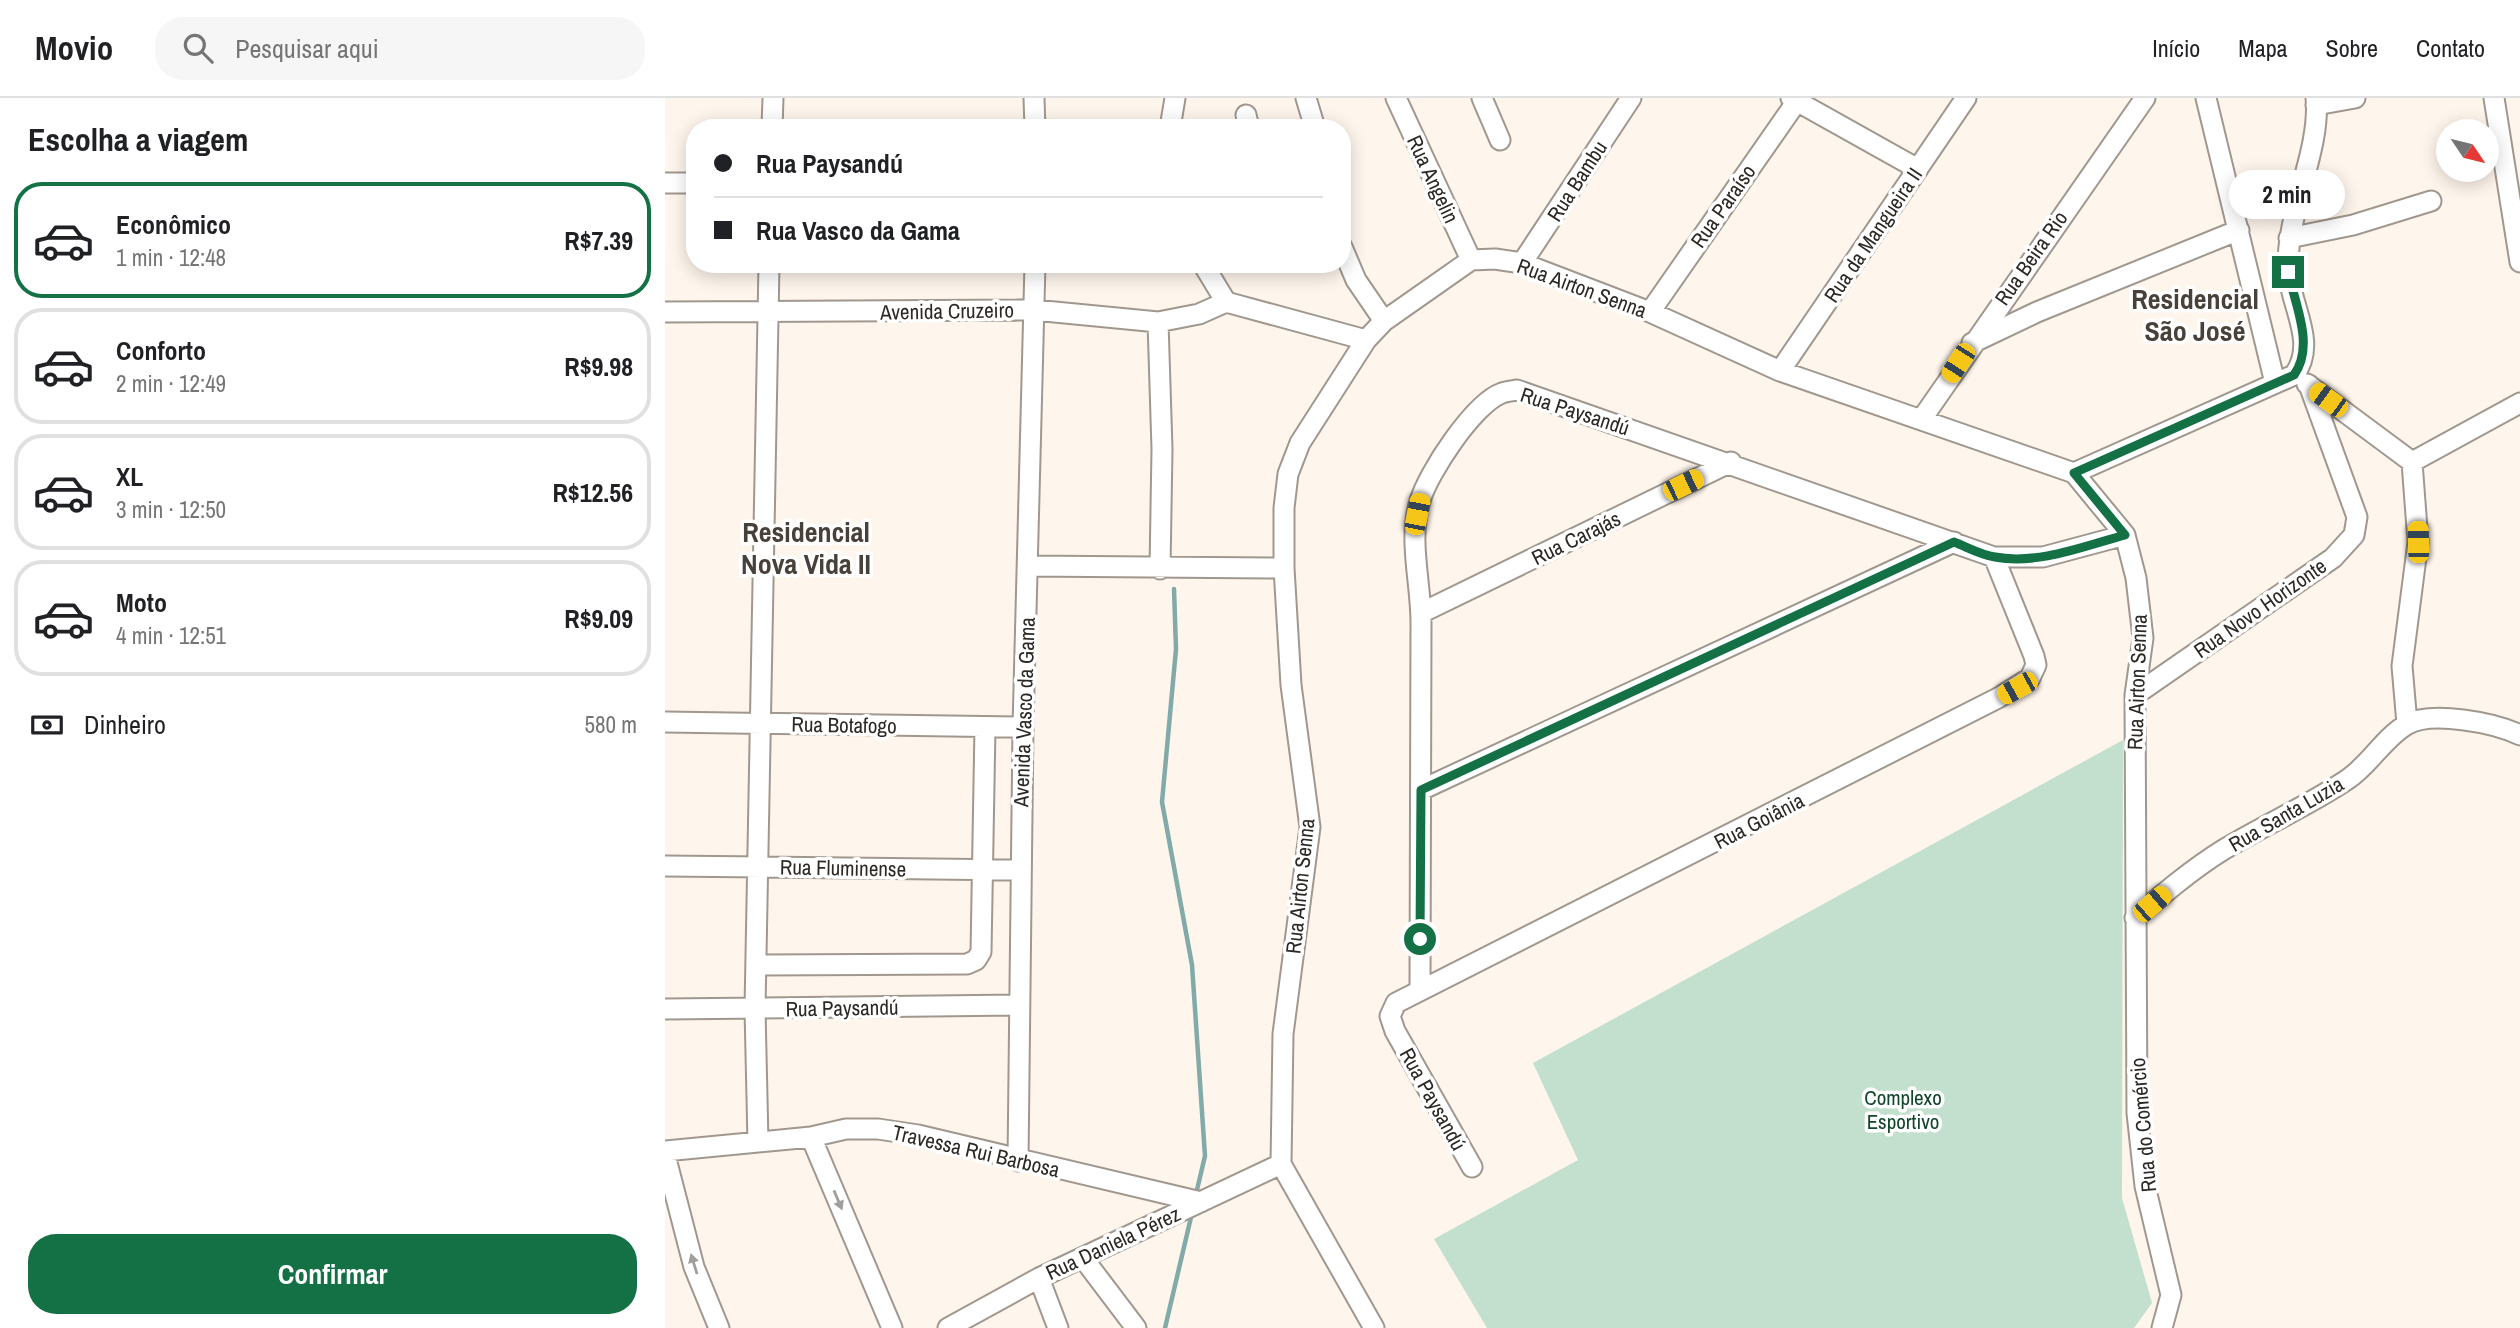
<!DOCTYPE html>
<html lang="pt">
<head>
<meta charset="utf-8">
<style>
  body { margin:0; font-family:"Archivo Narrow",sans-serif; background:#f6f6f6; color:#202124; height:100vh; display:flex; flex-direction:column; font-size:26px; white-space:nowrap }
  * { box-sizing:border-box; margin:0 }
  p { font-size:23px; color:#757577 }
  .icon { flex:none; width:38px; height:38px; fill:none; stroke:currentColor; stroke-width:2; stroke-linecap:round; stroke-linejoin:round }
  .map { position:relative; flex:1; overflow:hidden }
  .drawer { display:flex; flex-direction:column; background:#fff; width:665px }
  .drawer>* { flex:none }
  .guide { position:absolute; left:21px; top:21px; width:665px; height:154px; border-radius:28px; box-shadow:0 4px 18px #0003; display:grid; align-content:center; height:154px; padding:0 28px; background:#fff }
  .needle { width:46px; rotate:125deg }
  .controls { position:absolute; left:1771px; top:21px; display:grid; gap:14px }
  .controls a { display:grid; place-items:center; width:63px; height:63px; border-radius:50%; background:#fff; box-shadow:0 4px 18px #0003; font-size:35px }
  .end { position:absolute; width:32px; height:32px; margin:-16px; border:9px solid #147146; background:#fff; box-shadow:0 0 0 4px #fff }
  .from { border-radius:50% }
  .bubble { position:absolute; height:49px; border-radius:24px; background:#fff; box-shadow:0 4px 18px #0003; font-size:23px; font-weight:700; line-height:49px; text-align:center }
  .car { position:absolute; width:21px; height:42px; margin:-21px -10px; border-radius:9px; box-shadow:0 0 5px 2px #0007; background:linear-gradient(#f5c518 24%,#345 0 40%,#f5c518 0 76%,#345 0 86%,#f5c518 0) }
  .guide b { display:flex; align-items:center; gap:24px; height:66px; font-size:26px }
  .guide b+b { border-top:2px solid #e0e0e0 }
  .guide i { width:18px; height:18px; background:#202124 }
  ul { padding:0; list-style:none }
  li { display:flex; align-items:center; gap:21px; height:116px; margin:0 14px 10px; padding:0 14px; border:4px solid #e0e0e0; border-radius:28px }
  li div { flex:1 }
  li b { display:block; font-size:26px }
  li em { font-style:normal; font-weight:700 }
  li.current { border-color:#147146 }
  li>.icon { width:63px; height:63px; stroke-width:1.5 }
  h2 { padding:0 28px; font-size:32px; line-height:84px }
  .pay { display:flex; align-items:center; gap:18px; height:77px; padding:0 28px; font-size:26px }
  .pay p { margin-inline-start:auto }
  .cta { display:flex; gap:14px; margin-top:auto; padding:14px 28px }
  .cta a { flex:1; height:80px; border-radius:28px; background:#147146; color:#fff; font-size:28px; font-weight:700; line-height:80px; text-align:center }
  header { display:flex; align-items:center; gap:42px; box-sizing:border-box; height:98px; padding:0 35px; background:#fff; border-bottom:2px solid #e0e0e0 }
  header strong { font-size:33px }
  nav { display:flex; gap:38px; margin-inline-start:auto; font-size:24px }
  .search { width:490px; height:63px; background:#f6f6f6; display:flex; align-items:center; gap:18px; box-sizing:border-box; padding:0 24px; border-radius:28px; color:#757577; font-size:26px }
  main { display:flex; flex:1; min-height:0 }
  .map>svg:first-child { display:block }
</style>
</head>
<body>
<header>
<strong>Movio</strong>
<div class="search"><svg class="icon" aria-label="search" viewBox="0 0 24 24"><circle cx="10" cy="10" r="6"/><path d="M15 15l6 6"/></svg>Pesquisar aqui</div>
<nav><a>Início</a><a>Mapa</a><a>Sobre</a><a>Contato</a></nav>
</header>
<main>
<section class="drawer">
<h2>Escolha a viagem</h2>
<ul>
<li class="current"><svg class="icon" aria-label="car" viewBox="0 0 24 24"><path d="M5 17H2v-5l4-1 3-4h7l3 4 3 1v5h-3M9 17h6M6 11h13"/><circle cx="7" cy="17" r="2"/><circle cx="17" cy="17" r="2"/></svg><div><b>Econômico</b><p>1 min · 12:48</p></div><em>R$7.39</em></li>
<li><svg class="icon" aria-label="car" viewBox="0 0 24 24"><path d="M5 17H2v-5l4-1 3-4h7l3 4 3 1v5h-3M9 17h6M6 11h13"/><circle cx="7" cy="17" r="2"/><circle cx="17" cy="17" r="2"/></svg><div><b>Conforto</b><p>2 min · 12:49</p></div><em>R$9.98</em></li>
<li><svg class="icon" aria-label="car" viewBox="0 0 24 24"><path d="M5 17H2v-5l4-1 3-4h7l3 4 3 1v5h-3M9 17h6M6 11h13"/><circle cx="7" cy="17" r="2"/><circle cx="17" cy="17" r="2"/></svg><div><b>XL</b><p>3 min · 12:50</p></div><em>R$12.56</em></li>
<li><svg class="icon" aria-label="car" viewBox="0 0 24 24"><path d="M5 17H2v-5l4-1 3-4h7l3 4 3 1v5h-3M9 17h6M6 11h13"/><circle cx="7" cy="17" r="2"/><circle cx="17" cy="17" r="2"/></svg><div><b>Moto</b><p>4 min · 12:51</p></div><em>R$9.09</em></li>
</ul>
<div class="pay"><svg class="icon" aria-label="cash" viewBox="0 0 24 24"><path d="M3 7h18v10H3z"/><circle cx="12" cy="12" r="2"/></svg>Dinheiro<p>580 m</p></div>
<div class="cta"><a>Confirmar</a></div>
</section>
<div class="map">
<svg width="1855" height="1230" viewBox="0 0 1855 1230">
  <rect width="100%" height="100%" fill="#fef5ec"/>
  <path fill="#c3dfce" d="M 1458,642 L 1457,1100 L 1487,1205 L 1469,1230 L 822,1230 L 769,1141 L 913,1062 L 868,965 Z"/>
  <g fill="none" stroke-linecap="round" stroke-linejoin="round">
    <path stroke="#81aaa8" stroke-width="4.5" d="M 509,491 L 511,551 L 497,704 L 527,867 L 540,1058 L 531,1096
      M 500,1230 L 527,1115"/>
    <g stroke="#a0988f" stroke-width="23">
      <path id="minor" d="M 369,0 L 370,30
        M 641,0 L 650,30
        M 731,0 L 806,162
        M 817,0 L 835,42
        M 1126,0 L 1253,71
        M 1541,0 L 1610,285
        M 1829,0 L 1855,164
        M 1651,7 L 1690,0
        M 581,17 L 584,30
        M 107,30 L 108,0
        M 505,30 L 510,0
        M 0,85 L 30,85
        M 1624,140 L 1688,127 L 1766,103
        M 677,149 L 691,182 L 719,223
        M 857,165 L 966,0
        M 538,166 L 561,204 L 701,242
        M 0,214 L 369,212 L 493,224 L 534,216 L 561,204
        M 985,214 L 1132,3
        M 493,224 L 497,351 L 495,471
        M 1307,245 L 1372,214 L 1574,132
        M 1115,273 L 1301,0
        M 1642,286 L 1747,364 L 1753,444 L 1737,568 L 1742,626
        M 1256,322 L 1480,0
        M 1747,364 L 1855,305
        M 1409,375 L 1629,277 C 1654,244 1623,205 1623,169 C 1622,112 1656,52 1651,0
        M 364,468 L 619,470
        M 756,515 L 1066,364
        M 1470,597 L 1668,460 L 1689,437 L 1692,419 L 1644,287
        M 0,624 L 358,629
        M 756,692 L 1289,444
        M 0,768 L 356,772
        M 1470,820 C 1498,796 1526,772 1558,752 C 1599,727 1643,708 1683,681 C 1704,667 1719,640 1741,627 C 1766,612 1830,625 1855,637
        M 91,867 L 302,866 L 311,862 L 316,854 L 320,629
        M 755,891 C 756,768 756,646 756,524 C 756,484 743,442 755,403 C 763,375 809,305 837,295 C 842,293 848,293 852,292 L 1329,459 L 1378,459 L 1460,437
        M 0,911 L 354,907
        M 146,1039 L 227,1230
        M 93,1044 L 90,911 L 104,166
        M 0,1053 L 146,1039 L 181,1031 L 213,1031 L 253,1037 L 536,1104
        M 0,1057 L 29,1169 L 54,1230
        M 353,1063 L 358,629 L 370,166
        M 807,1069 L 730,933 L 725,918 L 731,905 L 1333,600 L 1365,580 L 1371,567 L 1369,558 L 1329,459
        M 418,1160 L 471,1230
        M 374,1180 L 393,1230
        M 283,1230 L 374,1180 L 616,1066
        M 709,1230 L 616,1066 L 618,936 L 645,729 L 626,587 L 619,470 L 619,410 L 623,376 L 635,345 L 701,242 L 719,223 L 806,162 L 830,161 L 857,165 L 985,214 L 1115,273 L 1409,375 L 1460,437 L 1471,480 L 1478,540 L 1470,597 L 1472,1015 L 1480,1088 L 1506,1197 L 1497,1230"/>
    </g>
    <use href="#minor" stroke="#fff" stroke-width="19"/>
  </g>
  <defs><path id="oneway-solid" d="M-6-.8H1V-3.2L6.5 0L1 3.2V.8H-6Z" transform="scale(1.75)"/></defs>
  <g fill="#a09f9d">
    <use href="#oneway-solid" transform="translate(173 1102) rotate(67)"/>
    <use href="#oneway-solid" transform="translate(29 1166) rotate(-107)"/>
  </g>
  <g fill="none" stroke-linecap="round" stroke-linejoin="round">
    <path stroke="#147146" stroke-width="9" d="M 755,841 L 756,692 L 1289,444 C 1302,449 1316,457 1330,459 C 1373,467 1419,448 1460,437 L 1409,375 L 1629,277 C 1650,248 1630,206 1623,174"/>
  </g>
  <g text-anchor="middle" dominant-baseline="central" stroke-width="7" stroke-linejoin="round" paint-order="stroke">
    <g font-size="21" fill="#2c2925" stroke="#fff">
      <text transform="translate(768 81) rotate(65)">Rua Angelin</text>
      <text transform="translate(912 83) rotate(-57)">Rua Bambu</text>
      <text transform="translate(1058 108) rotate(-55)">Rua Paraíso</text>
      <text transform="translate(1208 137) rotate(-56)">Rua da Mangueira II</text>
      <text transform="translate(1366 160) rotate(-55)">Rua Beira Rio</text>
      <text transform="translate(917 190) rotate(20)">Rua Airton Senna</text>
      <text transform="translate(282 213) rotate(-1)">Avenida Cruzeiro</text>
      <text transform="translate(910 313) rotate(18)">Rua Paysandú</text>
      <text transform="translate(911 440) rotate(-26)">Rua Carajás</text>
      <text transform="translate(1595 510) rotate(-35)">Rua Novo Horizonte</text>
      <text transform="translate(1472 584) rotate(-88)">Rua Airton Senna</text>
      <text transform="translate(359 614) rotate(-88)">Avenida Vasco da Gama</text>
      <text transform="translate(179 627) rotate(1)">Rua Botafogo</text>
      <text transform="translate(1621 716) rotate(-30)">Rua Santa Luzia</text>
      <text transform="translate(1094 723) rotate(-27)">Rua Goiânia</text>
      <text transform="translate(178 770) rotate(1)">Rua Fluminense</text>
      <text transform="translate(635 788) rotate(-84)">Rua Airton Senna</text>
      <text transform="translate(177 910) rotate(-1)">Rua Paysandú</text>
      <text transform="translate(768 1001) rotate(61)">Rua Paysandú</text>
      <text transform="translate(1478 1027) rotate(-95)">Rua do Comércio</text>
      <text transform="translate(311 1053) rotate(13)">Travessa Rui Barbosa</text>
      <text transform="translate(448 1145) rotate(-25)">Rua Daniela Pérez</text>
    </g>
    <g font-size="21" fill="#12462c" stroke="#fff">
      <text x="1238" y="999">Complexo<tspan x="1238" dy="24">Esportivo</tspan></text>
    </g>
    <g font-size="28" font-weight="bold" fill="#48413a" stroke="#fff">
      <text x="1530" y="201">Residencial<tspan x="1530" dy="32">São José</tspan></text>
      <text x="141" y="434">Residencial<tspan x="141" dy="32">Nova Vida II</tspan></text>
    </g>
  </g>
</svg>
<div class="controls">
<a><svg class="needle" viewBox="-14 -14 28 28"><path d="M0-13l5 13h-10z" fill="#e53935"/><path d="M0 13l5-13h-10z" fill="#757577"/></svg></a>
</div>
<i class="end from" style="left:755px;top:841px"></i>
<i class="end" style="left:1623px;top:174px"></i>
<div class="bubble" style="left:1564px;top:72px;width:116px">2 min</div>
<i class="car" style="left:1293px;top:265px;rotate:213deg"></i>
<i class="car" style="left:1663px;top:302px;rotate:306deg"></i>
<i class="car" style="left:1018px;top:387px;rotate:64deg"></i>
<i class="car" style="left:752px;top:416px;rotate:11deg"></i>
<i class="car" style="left:1753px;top:444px;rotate:359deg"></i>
<i class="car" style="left:1352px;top:590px;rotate:241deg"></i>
<i class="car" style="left:1487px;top:806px;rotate:49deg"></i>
<div class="guide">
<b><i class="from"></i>Rua Paysandú</b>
<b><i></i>Rua Vasco da Gama</b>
</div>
</div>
</main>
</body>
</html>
